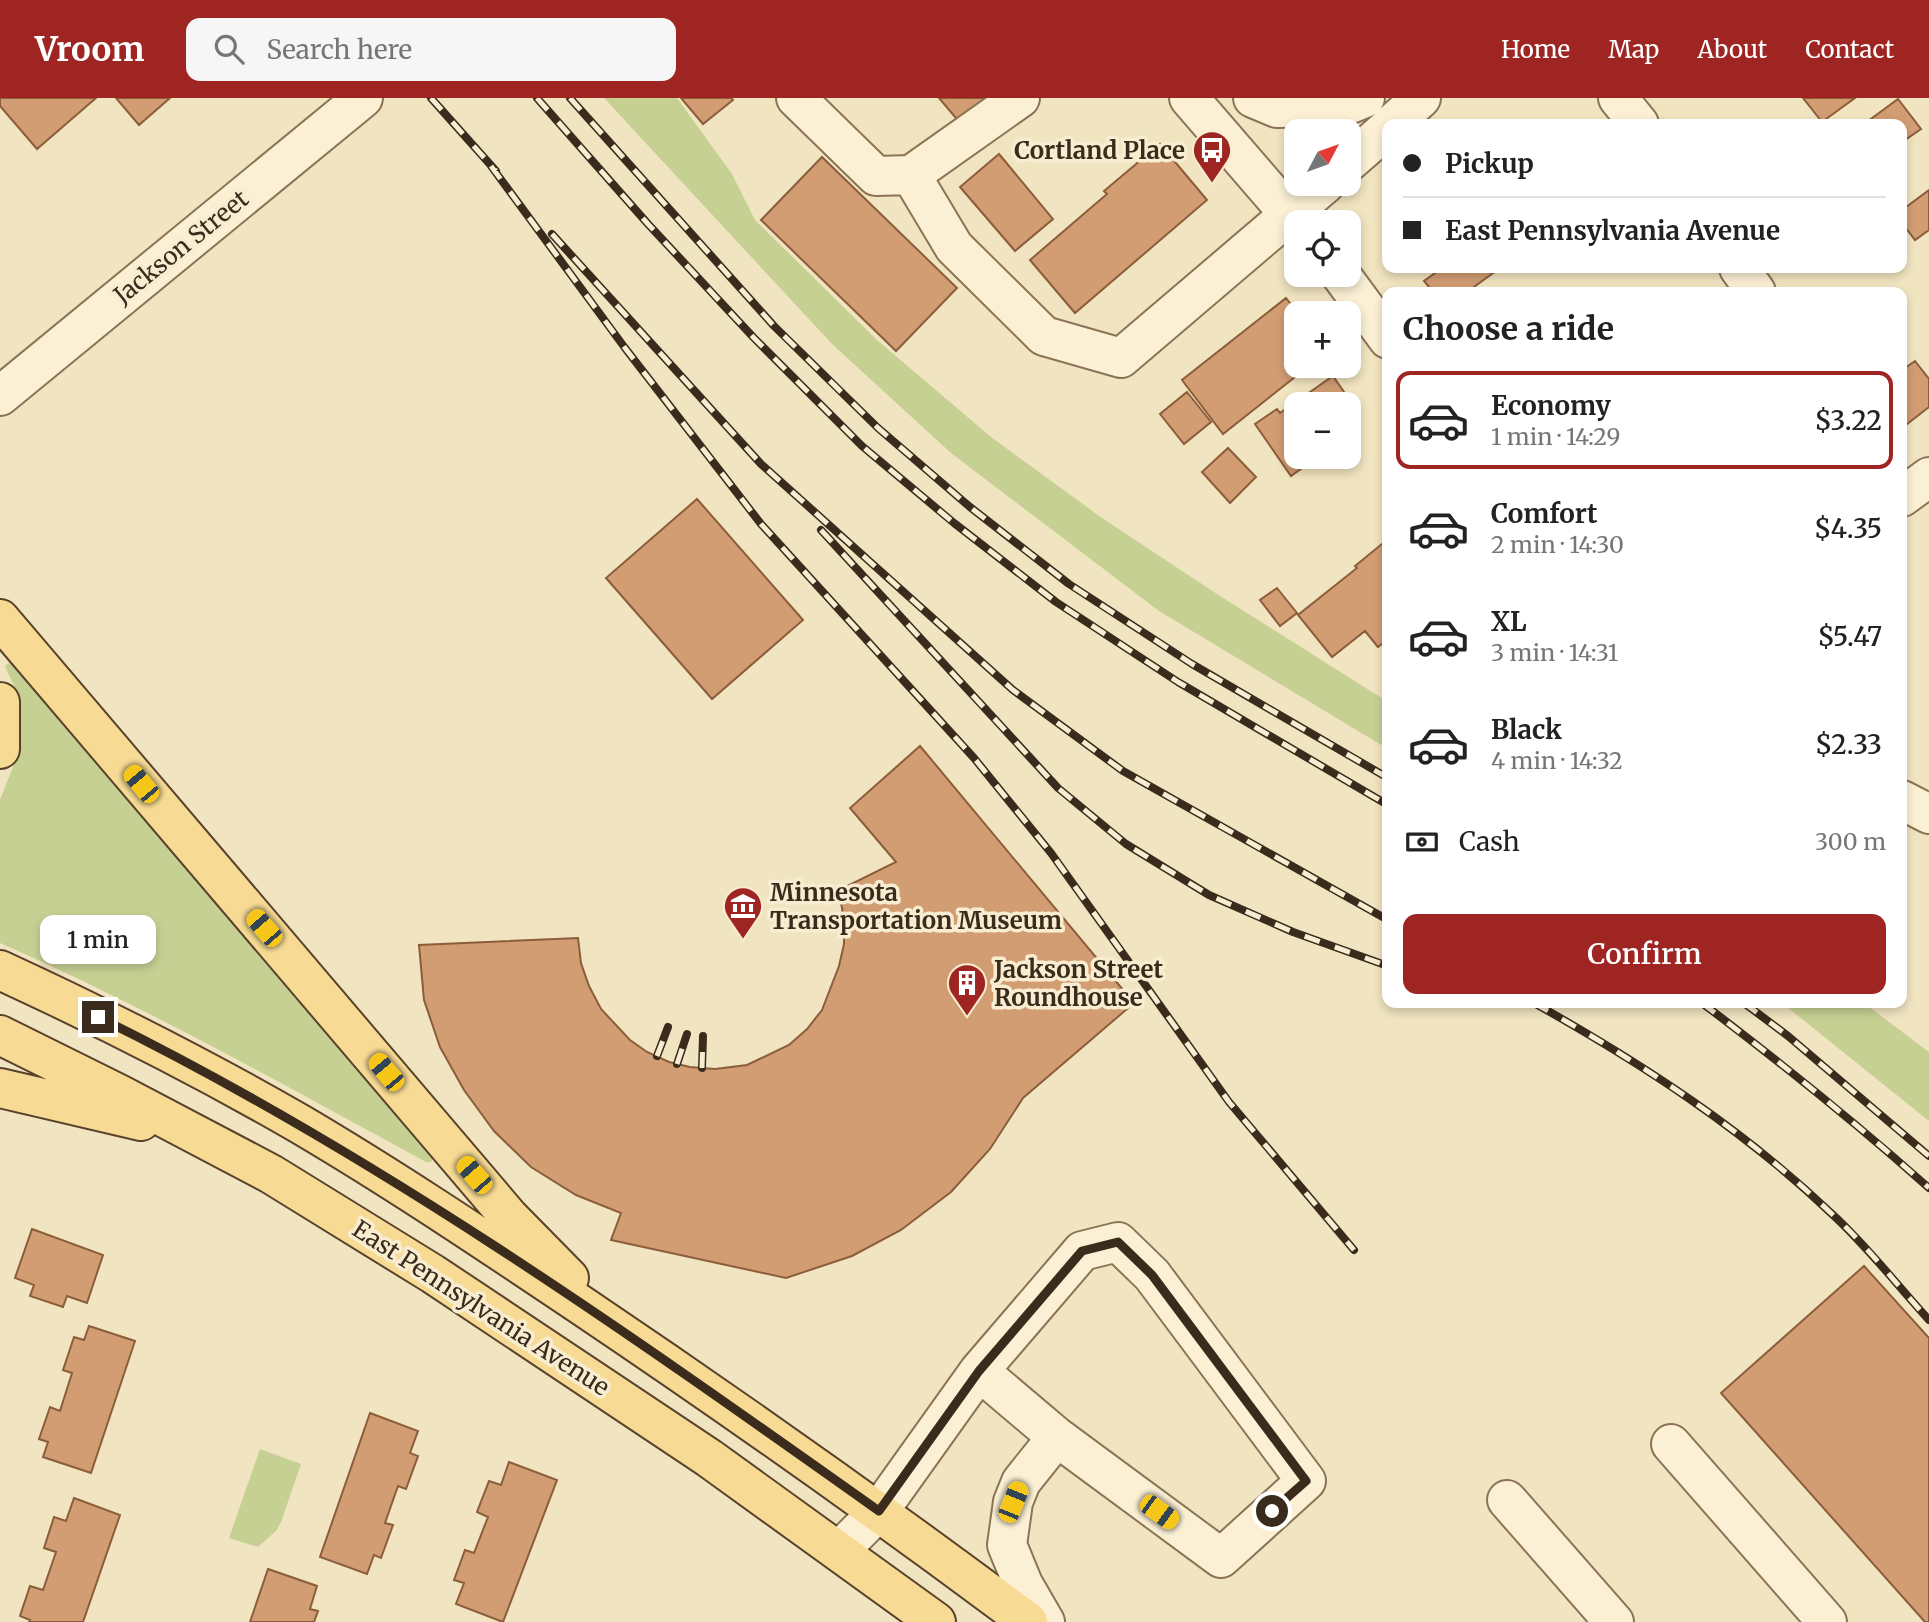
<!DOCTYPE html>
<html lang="en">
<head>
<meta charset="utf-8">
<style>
  body { margin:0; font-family:Merriweather,serif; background:#f6f6f6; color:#222; height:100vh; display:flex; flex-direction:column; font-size:26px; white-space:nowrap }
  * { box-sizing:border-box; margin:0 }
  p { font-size:23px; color:#767676 }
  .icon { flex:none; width:38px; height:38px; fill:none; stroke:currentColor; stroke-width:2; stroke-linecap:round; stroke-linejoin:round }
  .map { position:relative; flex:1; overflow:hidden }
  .drawer { position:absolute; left:1382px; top:189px; width:525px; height:721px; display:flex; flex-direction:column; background:#fff; border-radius:14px; box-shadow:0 4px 10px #0003 }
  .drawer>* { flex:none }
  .hud { position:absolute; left:1382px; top:21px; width:525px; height:154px; border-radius:14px; box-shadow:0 4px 10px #0003; display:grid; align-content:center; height:154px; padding:0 21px; background:#fff }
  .needle { width:46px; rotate:49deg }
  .tools { position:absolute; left:1284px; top:21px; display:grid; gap:14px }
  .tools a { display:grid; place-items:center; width:77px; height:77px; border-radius:14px; background:#fff; box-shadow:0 4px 10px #0003; font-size:35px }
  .end { position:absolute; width:32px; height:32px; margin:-16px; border:9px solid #3a2b1c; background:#fff; box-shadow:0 0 0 4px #fff }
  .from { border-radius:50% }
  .bubble { position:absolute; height:49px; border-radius:14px; background:#fff; box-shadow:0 4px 10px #0003; font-size:23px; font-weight:600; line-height:49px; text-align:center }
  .car { position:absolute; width:21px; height:42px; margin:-21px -10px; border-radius:9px; box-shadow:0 0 5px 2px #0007; background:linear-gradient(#f5c518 24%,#345 0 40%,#f5c518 0 76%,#345 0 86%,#f5c518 0) }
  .hud b { display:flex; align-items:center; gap:24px; height:66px; font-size:26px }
  .hud b+b { border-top:2px solid #e0e0e0 }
  .hud i { width:18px; height:18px; background:#222 }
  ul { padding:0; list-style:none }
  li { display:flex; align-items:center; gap:21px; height:98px; margin:0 14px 10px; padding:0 7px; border:4px solid transparent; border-radius:14px }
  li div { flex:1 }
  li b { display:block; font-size:26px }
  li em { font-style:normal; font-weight:600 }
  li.current { border-color:#9e2522 }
  li>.icon { width:63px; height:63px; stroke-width:1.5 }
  h2 { padding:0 21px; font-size:32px; line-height:84px }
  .pay { display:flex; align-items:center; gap:18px; height:77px; padding:0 21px; font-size:26px }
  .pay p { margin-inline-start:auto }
  .button { display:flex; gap:14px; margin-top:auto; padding:14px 21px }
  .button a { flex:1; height:80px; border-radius:14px; background:#9e2522; color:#fff; font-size:28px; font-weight:600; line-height:80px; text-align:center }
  header { display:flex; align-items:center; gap:42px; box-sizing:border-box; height:98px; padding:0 35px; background:#9e2522; color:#fff }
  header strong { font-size:33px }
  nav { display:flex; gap:38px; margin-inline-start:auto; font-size:24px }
  .search { width:490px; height:63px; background:#f6f6f6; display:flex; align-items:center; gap:18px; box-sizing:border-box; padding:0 24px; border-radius:14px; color:#767676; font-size:26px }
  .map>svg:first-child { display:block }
</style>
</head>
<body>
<header>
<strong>Vroom</strong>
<div class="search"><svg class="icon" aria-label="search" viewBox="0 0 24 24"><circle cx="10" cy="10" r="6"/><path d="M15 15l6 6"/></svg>Search here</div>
<nav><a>Home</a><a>Map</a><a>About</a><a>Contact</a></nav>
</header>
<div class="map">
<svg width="1929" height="1524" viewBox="0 0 1929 1524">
  <rect width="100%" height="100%" fill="#f1e4c0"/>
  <path fill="#c7d093" d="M 604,0 L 677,0 L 732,76 L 755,122 L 877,242 L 991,339 L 1102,420 L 1220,498 L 1388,604 L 1388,651 L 1159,513 L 951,355 L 832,246 Z
    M 12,562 L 417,1036 L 433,1060 L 431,1064 L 426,1064 C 286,988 146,909 0,845 L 0,702 L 17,659 L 21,623 L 18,597 L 5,568 Z
    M 1782,905 L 1864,905 L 1929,954 L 1929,1023 Z
    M 260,1351 L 301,1366 L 281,1424 L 276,1433 L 258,1449 L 229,1440 Z"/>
  <path fill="#d29d73" stroke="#8c5d3b" stroke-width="2" d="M 0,0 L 96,0 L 37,51 L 0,8 Z
    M 116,0 L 170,0 L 139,27 Z
    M 681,0 L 731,0 L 733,2 L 703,26 Z
    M 939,0 L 993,0 L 961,26 Z
    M 1803,0 L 1855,0 L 1822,24 Z
    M 1898,1 L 1921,31 L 1902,44 L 1902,26 L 1864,26 Z
    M 1160,46 L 1207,102 L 1075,215 L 1030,162 L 1107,96 L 1104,93 Z
    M 999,56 L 1053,121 L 1015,153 L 960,89 Z
    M 822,59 L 957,190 L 896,253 L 761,122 Z
    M 1929,92 L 1929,132 L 1915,142 L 1902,125 L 1902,112 Z
    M 1442,170 L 1500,170 L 1467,194 L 1433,194 L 1424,183 Z
    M 1286,200 L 1298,215 L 1297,268 L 1309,268 L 1223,336 L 1182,282 Z
    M 1915,263 L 1929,281 L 1929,309 L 1902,330 L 1902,272 Z
    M 1333,278 L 1360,317 L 1349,325 L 1349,306 L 1297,306 L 1297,359 L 1311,359 L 1313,362 L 1291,378 L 1255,326 L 1277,311 L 1280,315 Z
    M 1187,294 L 1211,324 L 1184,346 L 1160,316 Z
    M 1228,350 L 1256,379 L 1230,405 L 1202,374 Z
    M 697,401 L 803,522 L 712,601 L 606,480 Z
    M 1388,441 L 1388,541 L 1378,549 L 1365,533 L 1332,559 L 1298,517 L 1357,470 L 1355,468 Z
    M 1277,490 L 1297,515 L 1280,528 L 1260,502 Z
    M 920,648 L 1134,905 L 1023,1000 L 990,1051 L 951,1094 L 901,1132 L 852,1158 L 786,1180 L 611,1142 L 621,1115 L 576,1097 L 531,1069 L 494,1033 L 464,992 L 440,949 L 424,902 L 419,847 L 578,840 L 581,865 L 589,888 L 601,911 L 630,942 L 647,954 L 669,964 L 690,969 L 715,971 L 747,967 L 789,947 L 807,931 L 822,912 L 839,868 L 844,846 L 844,822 L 839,792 L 896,764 L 850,710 Z
    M 32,1131 L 103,1157 L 87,1205 L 67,1198 L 63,1209 L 30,1198 L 34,1187 L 15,1180 Z
    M 1864,1168 L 1929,1240 L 1929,1524 L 1925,1524 L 1721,1295 Z
    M 89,1228 L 135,1243 L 91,1375 L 43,1359 L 48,1344 L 39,1341 L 50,1309 L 60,1313 L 72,1275 L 63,1272 L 74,1239 L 84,1242 Z
    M 370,1315 L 418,1333 L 410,1355 L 418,1358 L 406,1391 L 398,1388 L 385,1425 L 393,1427 L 381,1460 L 374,1457 L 367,1476 L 320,1459 Z
    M 509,1364 L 557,1382 L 503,1524 L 456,1506 L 464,1485 L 454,1482 L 465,1452 L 474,1455 L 488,1419 L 477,1414 L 489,1383 L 501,1387 Z
    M 74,1400 L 120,1417 L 83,1524 L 29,1524 L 30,1522 L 20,1518 L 30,1488 L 43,1492 L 56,1454 L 44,1450 L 54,1419 L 66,1423 Z
    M 268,1471 L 317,1488 L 310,1511 L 318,1513 L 314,1524 L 250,1524 Z"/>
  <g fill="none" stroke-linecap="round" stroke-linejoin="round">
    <g stroke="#8b7456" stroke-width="42">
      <path id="minor" d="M 796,0 L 876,78 L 911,77 L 1020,0
        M 1189,0 L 1297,125
        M 1253,0 L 1277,10 L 1343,9 L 1365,0
        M 1618,0 L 1639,26
        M 1392,26 L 1421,0
        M 1349,64 L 1388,30
        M 911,77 L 954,149 L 1044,238 L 1121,260 L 1325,86
        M 1739,170 L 1756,194
        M 1341,177 L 1388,241
        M 0,298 L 363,0
        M 1902,399 L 1929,379
        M 1902,702 L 1929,716
        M 1671,1346 L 1827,1524
        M 1507,1402 L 1614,1524
        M 839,1453 L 879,1413 L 979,1273 L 1057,1339 L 1221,1460 L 1306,1383 L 1152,1177 L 1118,1144 L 1082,1153 L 979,1273
        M 1045,1524 L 1023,1486 L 1007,1447 L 1013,1404 L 1021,1384 L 1057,1339"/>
    </g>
    <g stroke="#58422b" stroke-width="42">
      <path id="major" d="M 0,521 L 509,1119 L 569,1180
        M 0,604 L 0,651
        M 0,872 C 102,919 203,970 300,1026 C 395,1082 487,1144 578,1205 C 731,1308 881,1414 1028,1524
        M 0,937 L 121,997 L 271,1076 L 433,1176 L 709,1360 L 936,1524
        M 0,990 L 141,1023"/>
    </g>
    <use href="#minor" stroke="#fbf0d4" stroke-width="38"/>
    <use href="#major" stroke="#f7db94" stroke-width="38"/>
    <g stroke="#3a2b1c" stroke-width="8">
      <path id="rail" d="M 431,0 L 496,73
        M 537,0 L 648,126 L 754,240 L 862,348 L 954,425 L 1056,504 L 1178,584 L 1388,707
        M 570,0 L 774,228 L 878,330 L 970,409 L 1069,486 L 1192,566 L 1388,680
        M 491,68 L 625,250 L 761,426 L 974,660 L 1051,755 L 1229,1004 L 1354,1152
        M 552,136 L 761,366 L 1013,592 L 1123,673 L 1388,822
        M 821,432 L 1058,690 L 1126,746 L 1209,797 L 1293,834 L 1388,868
        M 1534,905 C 1641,965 1743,1031 1832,1116 C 1867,1148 1897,1187 1929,1222
        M 1702,905 C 1780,964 1856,1025 1929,1090
        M 1744,905 L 1788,938 L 1929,1058
        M 657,958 L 668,929
        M 677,966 L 687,936
        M 702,970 L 703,938"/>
    </g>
    <use href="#rail" stroke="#f8edd0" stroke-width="5" stroke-dasharray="16" stroke-linecap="butt"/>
  </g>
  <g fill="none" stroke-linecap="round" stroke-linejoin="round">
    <path stroke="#3a2b1c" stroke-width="9" d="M 98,919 C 375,1055 628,1235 879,1413 L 979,1273 L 1082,1153 L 1118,1144 L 1152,1177 L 1306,1383 L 1272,1413"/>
  </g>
  <defs>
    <g id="bus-pin" transform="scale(2.0125)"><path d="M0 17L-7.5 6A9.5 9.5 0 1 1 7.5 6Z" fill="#9e2522" stroke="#f8edd0"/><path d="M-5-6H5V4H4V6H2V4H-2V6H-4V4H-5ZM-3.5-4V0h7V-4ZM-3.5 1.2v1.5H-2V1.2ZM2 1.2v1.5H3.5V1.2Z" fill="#fff"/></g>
    <g id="museum-pin" transform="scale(2.0125)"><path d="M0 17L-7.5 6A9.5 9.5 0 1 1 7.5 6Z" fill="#9e2522" stroke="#f8edd0"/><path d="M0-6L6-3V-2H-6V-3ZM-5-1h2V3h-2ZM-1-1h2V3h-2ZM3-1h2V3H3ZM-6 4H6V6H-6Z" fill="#fff"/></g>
    <g id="building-pin" transform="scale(2.0125)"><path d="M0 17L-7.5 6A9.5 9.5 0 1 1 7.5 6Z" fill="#9e2522" stroke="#f8edd0"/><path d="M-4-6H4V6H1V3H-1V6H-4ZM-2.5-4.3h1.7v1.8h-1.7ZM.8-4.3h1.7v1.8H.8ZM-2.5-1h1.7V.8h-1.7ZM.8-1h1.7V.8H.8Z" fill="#fff"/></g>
  </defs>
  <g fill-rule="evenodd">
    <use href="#bus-pin" x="1212" y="52"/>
    <use href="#museum-pin" x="743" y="808"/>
    <use href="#building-pin" x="967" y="885"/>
  </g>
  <g text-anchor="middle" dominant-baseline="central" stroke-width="7" stroke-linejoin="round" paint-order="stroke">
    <g font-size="24" font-weight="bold" fill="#3a2b1c" stroke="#f8edd0" text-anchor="start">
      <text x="1185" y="52" text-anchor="end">Cortland Place</text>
      <text x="770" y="794">Minnesota<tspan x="770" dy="28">Transportation Museum</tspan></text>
      <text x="994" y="871">Jackson Street<tspan x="994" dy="28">Roundhouse</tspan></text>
    </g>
    <g font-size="24" fill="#3a2b1c" stroke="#f8edd0">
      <text transform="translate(181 149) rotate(-39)">Jackson Street</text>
      <text transform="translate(481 1210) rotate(33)">East Pennsylvania Avenue</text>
    </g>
  </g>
</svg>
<div class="tools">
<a><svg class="needle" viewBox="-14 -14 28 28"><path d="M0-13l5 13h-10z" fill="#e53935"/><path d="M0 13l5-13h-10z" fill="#767676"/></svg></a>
<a><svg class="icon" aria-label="locate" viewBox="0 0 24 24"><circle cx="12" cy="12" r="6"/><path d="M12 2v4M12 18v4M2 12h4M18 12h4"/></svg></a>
<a>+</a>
<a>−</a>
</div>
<i class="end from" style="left:1272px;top:1413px"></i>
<i class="end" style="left:98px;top:919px"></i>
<div class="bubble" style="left:40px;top:817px;width:116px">1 min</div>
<i class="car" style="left:141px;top:686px;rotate:320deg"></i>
<i class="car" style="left:264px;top:830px;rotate:319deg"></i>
<i class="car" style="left:386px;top:974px;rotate:320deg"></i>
<i class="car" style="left:474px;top:1077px;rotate:319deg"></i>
<i class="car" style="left:1013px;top:1404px;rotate:22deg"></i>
<i class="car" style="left:1159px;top:1414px;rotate:126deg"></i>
<div class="hud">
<b><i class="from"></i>Pickup</b>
<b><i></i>East Pennsylvania Avenue</b>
</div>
<section class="drawer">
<h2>Choose a ride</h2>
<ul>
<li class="current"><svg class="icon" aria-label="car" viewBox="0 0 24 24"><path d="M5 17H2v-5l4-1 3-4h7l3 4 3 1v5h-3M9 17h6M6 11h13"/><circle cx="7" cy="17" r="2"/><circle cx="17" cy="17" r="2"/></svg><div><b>Economy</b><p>1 min · 14:29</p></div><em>$3.22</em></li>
<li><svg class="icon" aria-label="car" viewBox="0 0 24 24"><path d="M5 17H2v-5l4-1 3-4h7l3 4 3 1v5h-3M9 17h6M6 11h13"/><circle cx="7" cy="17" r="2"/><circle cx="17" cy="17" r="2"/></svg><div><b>Comfort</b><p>2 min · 14:30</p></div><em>$4.35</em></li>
<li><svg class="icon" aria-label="car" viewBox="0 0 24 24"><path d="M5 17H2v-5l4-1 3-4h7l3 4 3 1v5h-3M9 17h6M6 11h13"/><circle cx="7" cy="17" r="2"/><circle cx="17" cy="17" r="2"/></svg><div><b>XL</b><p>3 min · 14:31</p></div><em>$5.47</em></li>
<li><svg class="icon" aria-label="car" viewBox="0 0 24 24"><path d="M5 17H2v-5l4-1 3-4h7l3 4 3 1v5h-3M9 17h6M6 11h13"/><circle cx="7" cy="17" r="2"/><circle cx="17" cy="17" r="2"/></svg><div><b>Black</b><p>4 min · 14:32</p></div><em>$2.33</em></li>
</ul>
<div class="pay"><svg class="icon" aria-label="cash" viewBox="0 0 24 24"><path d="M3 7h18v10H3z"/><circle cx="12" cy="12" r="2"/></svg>Cash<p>300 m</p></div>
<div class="button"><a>Confirm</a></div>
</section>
</div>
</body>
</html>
